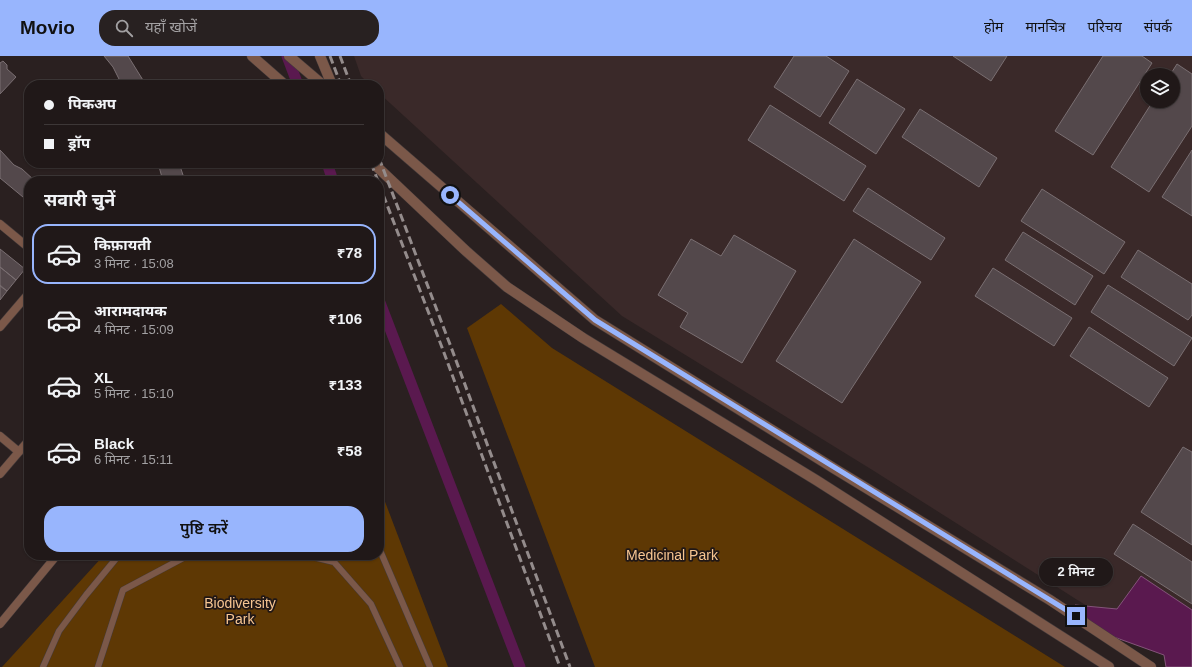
<!DOCTYPE html>
<html lang="hi">
<head>
<meta charset="utf-8">
<style>
  body { margin:0; font-family:Arial,"Noto Sans Devanagari",sans-serif; background:#282121; color:#f1f3f6; height:100vh; display:flex; flex-direction:column; font-size:15px; white-space:nowrap }
  * { box-sizing:border-box; margin:0 }
  p { font-size:13px; color:#a2a0a2 }
  .icon { flex:none; width:22px; height:22px; fill:none; stroke:currentColor; stroke-width:2; stroke-linecap:round; stroke-linejoin:round }
  .map { position:relative; flex:1; overflow:hidden }
  .details { position:absolute; left:24px; top:120px; width:360px; height:384px; display:flex; flex-direction:column; background:#201818; border-radius:16px; box-shadow:0 1px 3px #0004,0 0 0 1px #3d3737 }
  .details>* { flex:none }
  .guide { position:absolute; left:24px; top:24px; width:360px; height:88px; border-radius:16px; box-shadow:0 1px 3px #0004,0 0 0 1px #3d3737; display:grid; align-content:center; height:88px; padding:0 20px; background:#201818 }
  .buttons { position:absolute; left:1140px; top:12px; display:grid; gap:8px }
  .buttons a { display:grid; place-items:center; width:40px; height:40px; border-radius:50%; background:#201818; box-shadow:0 1px 3px #0004,0 0 0 1px #3d3737; font-size:20px }
  .end { position:absolute; width:18px; height:18px; margin:-9px; border:5px solid #98b5fd; background:#111; box-shadow:0 0 0 2px #111 }
  .from { border-radius:50% }
  .bubble { position:absolute; height:28px; border-radius:14px; background:#201818; box-shadow:0 1px 3px #0004,0 0 0 1px #3d3737; font-size:13px; font-weight:600; line-height:28px; text-align:center }
  .guide b { display:flex; align-items:center; gap:14px; height:38px; font-size:15px }
  .guide b+b { border-top:1px solid #3d3737 }
  .guide i { width:10px; height:10px; background:#f1f3f6 }
  ul { padding:0; list-style:none }
  li { display:flex; align-items:center; gap:12px; height:60px; margin:0 8px 6px; padding:0 12px; border:2px solid transparent; border-radius:16px }
  li div { flex:1 }
  li b { display:block; font-size:15px }
  li em { font-style:normal; font-weight:600 }
  li.selected { border-color:#98b5fd }
  li>.icon { width:36px; height:36px; stroke-width:1.5 }
  h2 { padding:0 20px; font-size:18px; line-height:48px }
  .action { display:flex; gap:8px; margin-top:auto; padding:8px 20px }
  .action a { flex:1; height:46px; border-radius:16px; background:#98b5fd; color:#111; font-size:16px; font-weight:600; line-height:46px; text-align:center }
  header { display:flex; align-items:center; gap:24px; box-sizing:border-box; height:56px; padding:0 20px; background:#98b5fd; color:#111 }
  header strong { font-size:19px }
  nav { display:flex; gap:22px; margin-inline-start:auto; font-size:14px }
  .search { width:280px; height:36px; background:#282121; display:flex; align-items:center; gap:10px; box-sizing:border-box; padding:0 14px; border-radius:16px; color:#a2a0a2; font-size:15px }
  .map>svg:first-child { display:block }
</style>
</head>
<body>
<header>
<strong>Movio</strong>
<div class="search"><svg class="icon" aria-label="search" viewBox="0 0 24 24"><circle cx="10" cy="10" r="6"/><path d="M15 15l6 6"/></svg>यहाँ खोजें</div>
<nav><a>होम</a><a>मानचित्र</a><a>परिचय</a><a>संपर्क</a></nav>
</header>
<div class="map">
<svg width="1192" height="611" viewBox="0 0 1192 611">
  <rect width="100%" height="100%" fill="#2a2020"/>
  <path fill="#3a2929" fill-rule="evenodd" d="M 354,0 L 1192,0 L 1192,611 L 1183,611 L 874,415 L 622,260 L 379,37 L 379,29 L 370,29 L 361,20 ZM 1147,19 L 1173,19 L 1173,45 L 1147,45 Z"/>
  <path fill="#5e3804" d="M 501,248 L 552,292 L 1065,611 L 595,611 L 467,272 Z
    M 379,430 L 448,611 L 2,611 L 104,499 L 379,499 Z"/>
  <path fill="#5a194f" stroke="#84547a" d="M 1141,520 L 1192,554 L 1192,611 L 1166,611 L 1164,599 L 1100,576 L 1075,549 L 1117,553 Z"/>
  <g fill="none" stroke-linecap="round" stroke-linejoin="round">
    <path stroke="#5a194f" stroke-width="11" d="M 287,0 L 298,29
      M 327,107 L 333,125
      M 379,244 L 520,611"/>
  </g>
  <path fill="#53484b" stroke="#7a6f72" d="M 104,0 L 128,0 L 146,29 L 122,29 L 113,11 Z
    M 794,0 L 826,0 L 849,15 L 820,61 L 774,31 Z
    M 953,0 L 1007,0 L 991,25 Z
    M 1103,0 L 1142,0 L 1152,7 L 1093,99 L 1055,75 Z
    M 3,5 L 7,9 L 7,13 L 16,21 L 0,38 L 0,7 Z
    M 1177,8 L 1192,18 L 1192,70 L 1149,136 L 1111,111 L 1153,45 L 1173,45 L 1173,19 L 1170,19 Z
    M 857,23 L 905,53 L 876,98 L 829,67 Z
    M 770,49 L 866,110 L 844,145 L 748,84 Z
    M 920,53 L 997,102 L 979,131 L 902,81 Z
    M 0,94 L 14,109 L 22,113 L 35,125 L 29,125 L 29,146 L 0,122 Z
    M 1192,94 L 1192,160 L 1162,141 Z
    M 158,107 L 179,107 L 185,125 L 163,125 Z
    M 868,132 L 945,182 L 931,204 L 853,155 Z
    M 1042,133 L 1125,186 L 1104,218 L 1021,165 Z
    M 1023,176 L 1093,220 L 1075,249 L 1005,204 Z
    M 734,179 L 796,215 L 742,307 L 680,271 L 688,257 L 658,239 L 691,183 L 721,200 Z
    M 854,183 L 921,226 L 842,347 L 776,305 Z
    M 0,193 L 25,213 L 16,224 L 0,211 Z
    M 1138,194 L 1192,228 L 1192,259 L 1188,264 L 1121,221 Z
    M 0,211 L 16,224 L 7,235 L 0,229 Z
    M 993,212 L 1072,262 L 1054,290 L 975,240 Z
    M 1108,229 L 1192,282 L 1174,310 L 1091,256 Z
    M 0,230 L 7,235 L 0,244 Z
    M 1089,271 L 1168,322 L 1149,351 L 1070,300 Z
    M 1183,391 L 1192,396 L 1192,489 L 1141,456 Z
    M 1133,468 L 1192,506 L 1192,548 L 1114,498 Z"/>
  <g fill="none" stroke-linecap="round" stroke-linejoin="round">
    <g stroke="#443b3b" stroke-width="7">
      <path id="pedestrian" d="M 379,492 L 430,611
        M 305,499 L 334,506 L 371,548 L 400,611
        M 43,611 L 59,575 L 86,539 L 119,499
        M 98,611 L 123,534 L 185,501 L 195,499"/>
    </g>
    <g stroke="#443b3b" stroke-width="9">
      <path id="minor" d="M 0,168 L 29,192
        M 0,271 L 29,237
        M 0,380 L 19,396
        M 0,418 L 29,384
        M 0,568 L 57,499"/>
    </g>
    <g stroke="#443b3b" stroke-width="11">
      <path id="tertiary" d="M 252,0 L 285,29
        M 289,0 L 323,29
        M 320,0 L 332,29
        M 379,77 L 595,264 L 835,413 L 1050,544 L 1151,611
        M 373,107 L 466,195 L 507,231 L 583,282 L 816,424 L 1109,611"/>
    </g>
    <use href="#pedestrian" stroke="#7b5849" stroke-width="6"/>
    <use href="#minor" stroke="#7b5849" stroke-width="8"/>
    <use href="#tertiary" stroke="#7b5849" stroke-width="10"/>
    <path stroke="#948c8c" stroke-width="3" stroke-dasharray="8 4" stroke-linecap="butt" d="M 330,0 L 341,29
      M 340,0 L 351,29
      M 379,102 L 451,291 L 570,611
      M 371,107 L 378,125
      M 379,128 L 443,294 L 560,611"/>
  </g>
  <g fill="none" stroke-linecap="round" stroke-linejoin="round">
    <path stroke="#98b5fd" stroke-width="5" d="M 450,139 L 595,264 L 1076,560"/>
  </g>
  <g text-anchor="middle" dominant-baseline="central" stroke-width="3.5" stroke-linejoin="round" paint-order="stroke">
    <g font-size="14" fill="#f7c591" stroke="#201716">
      <text x="672" y="499">Medicinal Park</text>
      <text x="240" y="547">Biodiversity<tspan x="240" dy="16">Park</tspan></text>
    </g>
  </g>
</svg>
<div class="buttons">
<a><svg class="icon" aria-label="layers" viewBox="0 0 24 24"><path d="M12 4l9 5-9 5-9-5zM3 14l9 5 9-5"/></svg></a>
</div>
<i class="end from" style="left:450px;top:139px"></i>
<i class="end" style="left:1076px;top:560px"></i>
<div class="bubble" style="left:1039px;top:502px;width:74px">2 मिनट</div>
<div class="guide">
<b><i class="from"></i>पिकअप</b>
<b><i></i>ड्रॉप</b>
</div>
<section class="details">
<h2>सवारी चुनें</h2>
<ul>
<li class="selected"><svg class="icon" aria-label="car" viewBox="0 0 24 24"><path d="M5 17H2v-5l4-1 3-4h7l3 4 3 1v5h-3M9 17h6M6 11h13"/><circle cx="7" cy="17" r="2"/><circle cx="17" cy="17" r="2"/></svg><div><b>किफ़ायती</b><p>3 मिनट · 15:08</p></div><em>₹78</em></li>
<li><svg class="icon" aria-label="car" viewBox="0 0 24 24"><path d="M5 17H2v-5l4-1 3-4h7l3 4 3 1v5h-3M9 17h6M6 11h13"/><circle cx="7" cy="17" r="2"/><circle cx="17" cy="17" r="2"/></svg><div><b>आरामदायक</b><p>4 मिनट · 15:09</p></div><em>₹106</em></li>
<li><svg class="icon" aria-label="car" viewBox="0 0 24 24"><path d="M5 17H2v-5l4-1 3-4h7l3 4 3 1v5h-3M9 17h6M6 11h13"/><circle cx="7" cy="17" r="2"/><circle cx="17" cy="17" r="2"/></svg><div><b>XL</b><p>5 मिनट · 15:10</p></div><em>₹133</em></li>
<li><svg class="icon" aria-label="car" viewBox="0 0 24 24"><path d="M5 17H2v-5l4-1 3-4h7l3 4 3 1v5h-3M9 17h6M6 11h13"/><circle cx="7" cy="17" r="2"/><circle cx="17" cy="17" r="2"/></svg><div><b>Black</b><p>6 मिनट · 15:11</p></div><em>₹58</em></li>
</ul>
<div class="action"><a>पुष्टि करें</a></div>
</section>
</div>
</body>
</html>
